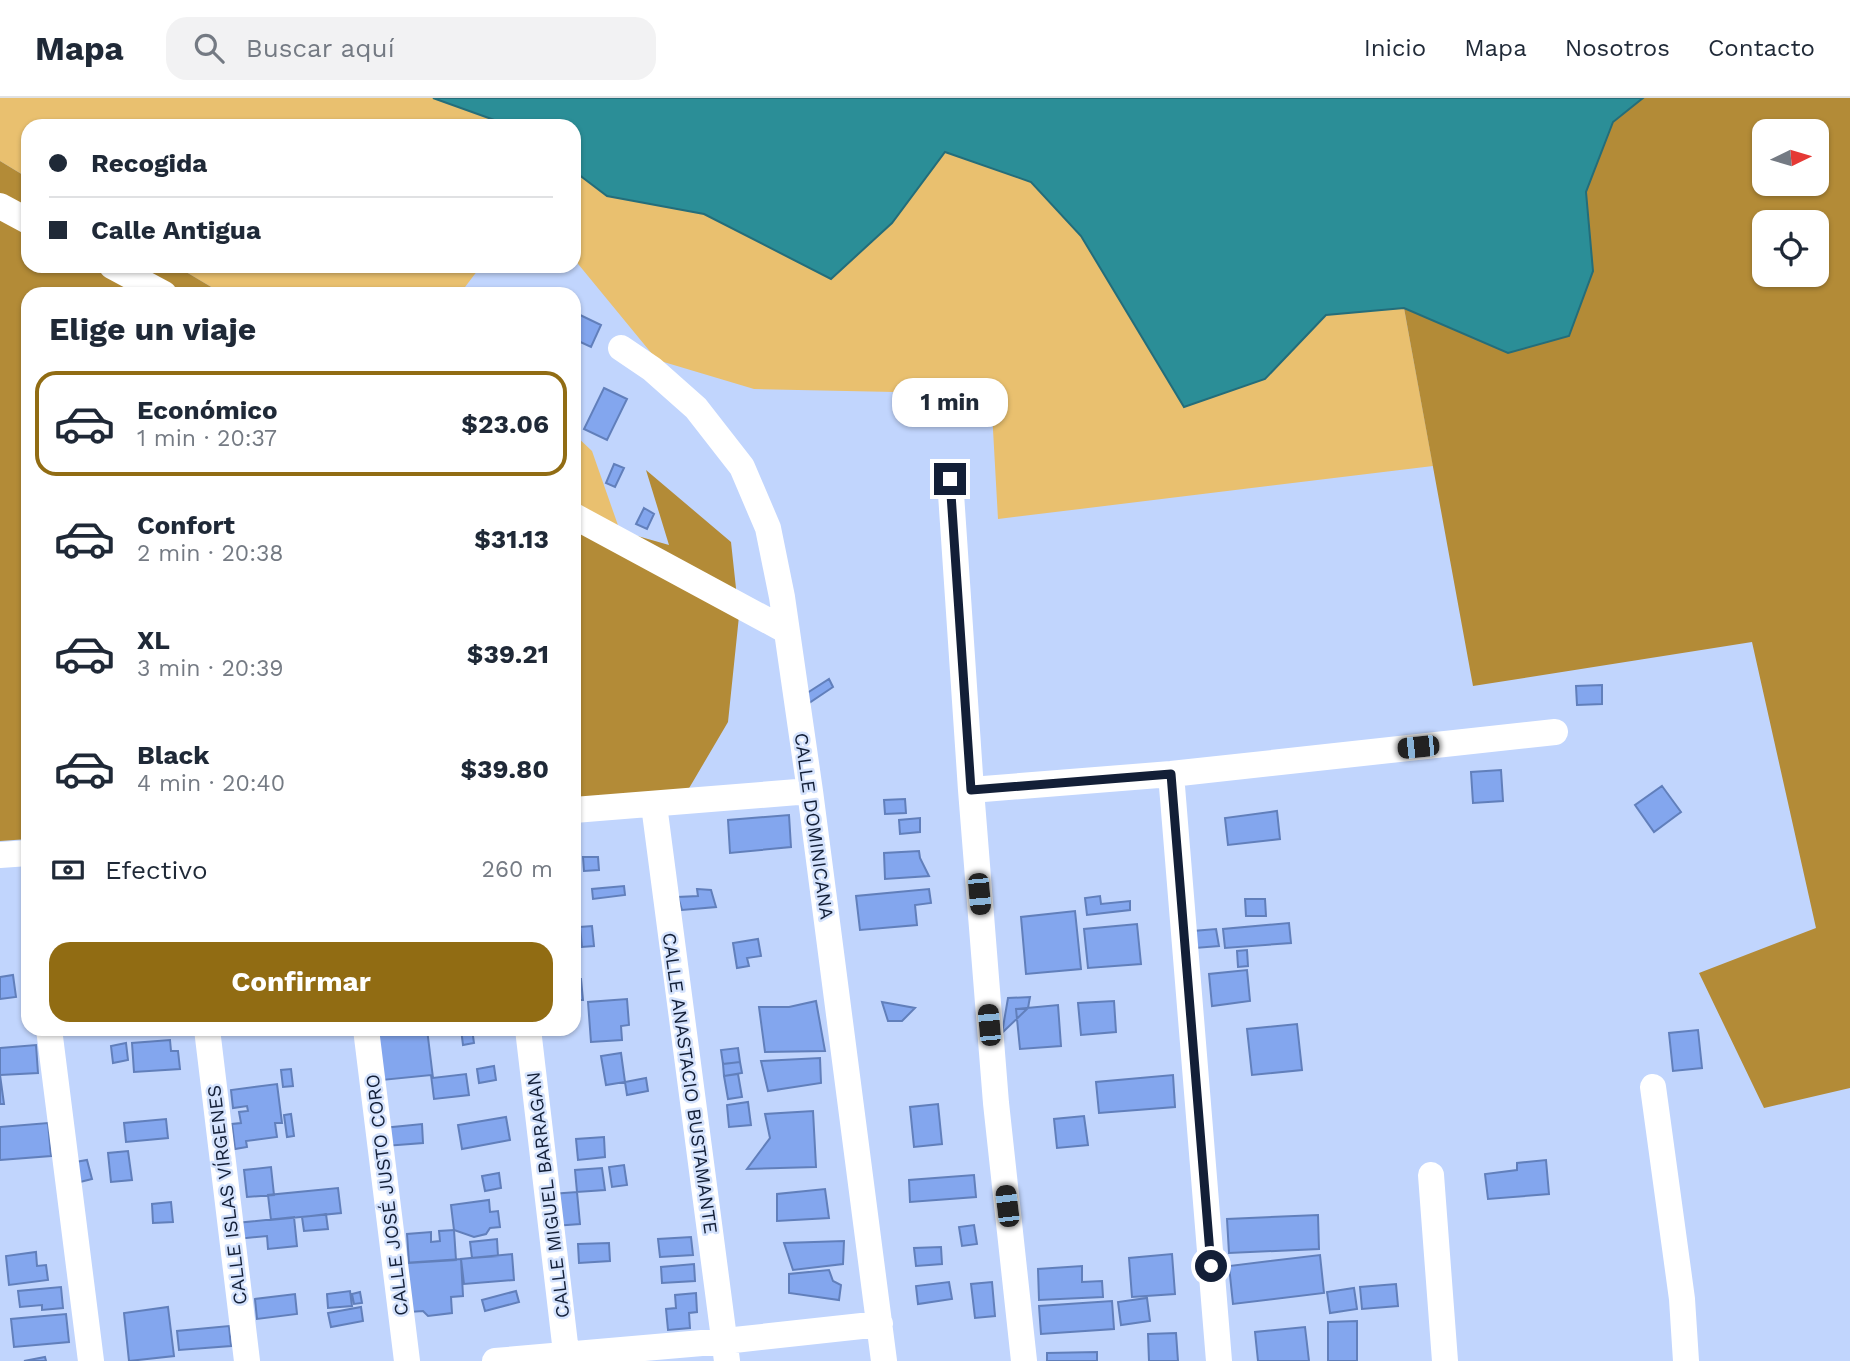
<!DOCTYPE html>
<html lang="es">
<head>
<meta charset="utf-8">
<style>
  body { margin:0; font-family:"Work Sans",sans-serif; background:#f2f2f3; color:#1f2937; height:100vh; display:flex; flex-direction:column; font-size:26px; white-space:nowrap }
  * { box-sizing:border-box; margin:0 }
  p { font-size:23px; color:#747a83 }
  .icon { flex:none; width:38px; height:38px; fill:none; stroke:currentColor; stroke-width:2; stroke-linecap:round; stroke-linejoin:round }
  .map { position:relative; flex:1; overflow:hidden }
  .sheet { position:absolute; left:21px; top:189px; width:560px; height:749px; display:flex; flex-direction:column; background:#fff; border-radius:21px; box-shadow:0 2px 5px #0004 }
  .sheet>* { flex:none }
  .banner { position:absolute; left:21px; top:21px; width:560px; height:154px; border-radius:21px; box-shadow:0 2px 5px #0004; display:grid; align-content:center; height:154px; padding:0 28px; background:#fff }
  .needle { width:46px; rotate:85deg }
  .fabs { position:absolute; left:1752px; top:21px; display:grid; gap:14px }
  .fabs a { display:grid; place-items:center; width:77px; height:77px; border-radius:14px; background:#fff; box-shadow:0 2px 5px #0004; font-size:35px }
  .end { position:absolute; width:32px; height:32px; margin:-16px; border:9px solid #131f37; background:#fff; box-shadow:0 0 0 4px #fff }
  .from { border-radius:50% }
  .bubble { position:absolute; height:49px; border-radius:21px; background:#fff; box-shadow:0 2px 5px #0004; font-size:23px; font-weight:700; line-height:49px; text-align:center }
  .car { position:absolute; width:21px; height:42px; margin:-21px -10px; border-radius:9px; box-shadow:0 0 5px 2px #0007; background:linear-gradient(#222 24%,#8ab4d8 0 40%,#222 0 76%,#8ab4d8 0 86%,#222 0) }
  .banner b { display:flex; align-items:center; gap:24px; height:66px; font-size:26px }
  .banner b+b { border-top:2px solid #e0e1e3 }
  .banner i { width:18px; height:18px; background:#1f2937 }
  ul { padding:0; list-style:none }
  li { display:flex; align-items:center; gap:21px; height:105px; margin:0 14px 10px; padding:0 14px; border:4px solid transparent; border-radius:21px }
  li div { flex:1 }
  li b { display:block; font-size:26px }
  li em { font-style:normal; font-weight:700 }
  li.current { border-color:#916c13 }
  li>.icon { width:63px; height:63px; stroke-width:1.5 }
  h2 { padding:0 28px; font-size:32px; line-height:84px }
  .pay { display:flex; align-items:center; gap:18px; height:77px; padding:0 28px; font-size:26px }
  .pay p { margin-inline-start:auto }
  .button { display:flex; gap:14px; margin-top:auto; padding:14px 28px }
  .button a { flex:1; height:80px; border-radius:21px; background:#916c13; color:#fff; font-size:28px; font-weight:700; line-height:80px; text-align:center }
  header { display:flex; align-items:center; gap:42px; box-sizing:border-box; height:98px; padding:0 35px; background:#fff; border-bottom:2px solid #e0e1e3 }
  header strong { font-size:33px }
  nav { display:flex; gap:38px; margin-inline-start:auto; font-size:24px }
  .search { width:490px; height:63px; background:#f2f2f3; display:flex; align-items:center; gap:18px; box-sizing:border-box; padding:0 24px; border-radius:21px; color:#747a83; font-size:26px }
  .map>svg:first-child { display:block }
</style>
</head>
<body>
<header>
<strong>Mapa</strong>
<div class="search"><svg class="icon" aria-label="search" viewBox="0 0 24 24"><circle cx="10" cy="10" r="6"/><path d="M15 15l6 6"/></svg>Buscar aquí</div>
<nav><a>Inicio</a><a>Mapa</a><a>Nosotros</a><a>Contacto</a></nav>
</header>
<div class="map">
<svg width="1850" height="1263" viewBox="0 0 1850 1263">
  <rect width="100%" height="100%" fill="#c1d5fd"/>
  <path fill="#e9c06f" d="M 0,0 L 433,0 L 511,28 L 28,28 L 28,80 L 0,63 Z
    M 945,53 L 1031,84 L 1081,138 L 1184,309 L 1265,281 L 1326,217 L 1404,210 L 1433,368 L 998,421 L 991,296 L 754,291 L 657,262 L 574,161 L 574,73 L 607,98 L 704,116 L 831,181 L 892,125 Z
    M 176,168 L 481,168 L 462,193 L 462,196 L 223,196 Z
    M 574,336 L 592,353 L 620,433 L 574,405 Z"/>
  <path fill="#b38b37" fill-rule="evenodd" d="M 1643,0 L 1850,0 L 1850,990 L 1764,1010 L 1699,875 L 1816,830 L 1752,544 L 1473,588 L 1404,210 L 1508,255 L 1593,173 L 1586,94 L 1613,24 ZM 1764,33 L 1816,33 L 1816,86 L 1764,86 ZM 1764,124 L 1816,124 L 1816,177 L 1764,177 Z
    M 0,63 L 28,80 L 28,168 L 176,168 L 223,196 L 28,196 L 28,741 L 0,743 Z
    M 646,372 L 731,444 L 739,518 L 728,624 L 688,692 L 574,700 L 574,405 L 620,433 L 669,447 Z"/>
  <path fill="#2b8e97" stroke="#246d7a" stroke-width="2" d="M 433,0 L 1643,0 L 1613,24 L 1586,94 L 1593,173 L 1569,238 L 1508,255 L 1404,210 L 1326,217 L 1265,281 L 1184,309 L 1081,138 L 1031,84 L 945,54 L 892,125 L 831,181 L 704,116 L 607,98 L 574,73 L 574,28 L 511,28 Z"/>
  <path fill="#83a6ee" stroke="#617fbb" stroke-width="2" d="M 578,216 L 601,227 L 591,249 L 574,241 L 574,225 Z
    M 604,290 L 627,301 L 607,342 L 584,331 Z
    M 614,366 L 624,370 L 615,389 L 606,385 Z
    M 644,410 L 654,416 L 647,431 L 636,426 Z
    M 829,581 L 833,589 L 809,605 L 804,597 Z
    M 1602,587 L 1602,606 L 1577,607 L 1576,588 Z
    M 1501,672 L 1503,703 L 1473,705 L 1471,674 Z
    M 1662,688 L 1681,714 L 1654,734 L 1635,707 Z
    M 905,701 L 906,715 L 885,716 L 884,702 Z
    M 1277,713 L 1280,741 L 1228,747 L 1225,720 Z
    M 789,717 L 791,749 L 730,755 L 728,722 Z
    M 920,720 L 920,734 L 900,736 L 899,722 Z
    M 919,753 L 920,760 L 929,778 L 885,781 L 884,755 Z
    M 583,759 L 598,759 L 599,772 L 584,773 Z
    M 624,788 L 625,797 L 593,801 L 592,791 Z
    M 697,791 L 711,792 L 716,809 L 682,812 L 678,799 L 698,798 Z
    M 929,791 L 931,805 L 915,807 L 917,827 L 860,832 L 856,798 Z
    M 1100,798 L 1101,806 L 1130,803 L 1130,812 L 1087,817 L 1085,800 Z
    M 1245,801 L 1265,801 L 1266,818 L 1246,818 Z
    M 1075,813 L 1081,871 L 1026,876 L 1021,819 Z
    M 1289,825 L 1291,845 L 1225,850 L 1223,831 Z
    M 1137,826 L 1141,866 L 1088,870 L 1084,831 Z
    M 592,828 L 594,848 L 582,849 L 580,829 Z
    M 1216,831 L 1219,848 L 1195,850 L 1193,833 Z
    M 758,841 L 761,858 L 747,860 L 749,868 L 737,870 L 733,845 Z
    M 1247,852 L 1248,868 L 1238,869 L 1237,853 Z
    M 1247,872 L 1250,903 L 1212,908 L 1209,876 Z
    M 13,877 L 16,899 L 0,901 L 0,879 Z
    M 574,881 L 581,881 L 583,902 L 574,902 Z
    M 1030,899 L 1028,910 L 1002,935 L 1008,900 Z
    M 627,901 L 629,927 L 621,928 L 622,942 L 591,944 L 588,904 Z
    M 816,903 L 825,953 L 765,954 L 759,909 L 789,909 Z
    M 1114,903 L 1116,934 L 1081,937 L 1078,905 Z
    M 882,904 L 915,910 L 902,923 L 888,923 Z
    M 1058,907 L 1061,948 L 1020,951 L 1016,911 Z
    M 1297,926 L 1302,972 L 1252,977 L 1247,931 Z
    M 376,931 L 427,931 L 433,980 L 466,976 L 469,997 L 434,1001 L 431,977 L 382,982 Z
    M 461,931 L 472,931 L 474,945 L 463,947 Z
    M 1698,932 L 1702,970 L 1673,973 L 1669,935 Z
    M 170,942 L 171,953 L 178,953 L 180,971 L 134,974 L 132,945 Z
    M 126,945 L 128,962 L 113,965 L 111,948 Z
    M 36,947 L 38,975 L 0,977 L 0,950 Z
    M 738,950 L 740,964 L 723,966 L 721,952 Z
    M 621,955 L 625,984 L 606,987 L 601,958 Z
    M 820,960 L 821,985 L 768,993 L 761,963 Z
    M 740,964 L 742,975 L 724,978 L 723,966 Z
    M 494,968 L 496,982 L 479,985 L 477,971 Z
    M 291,971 L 293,988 L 283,989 L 281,972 Z
    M 738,976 L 742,999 L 728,1001 L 724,978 Z
    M 0,977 L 4,1006 L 0,1006 Z
    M 1173,977 L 1175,1009 L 1099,1015 L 1096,984 Z
    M 646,980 L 648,993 L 627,997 L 625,984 Z
    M 277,986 L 282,1025 L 275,1025 L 277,1039 L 246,1043 L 247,1049 L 235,1051 L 232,1026 L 241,1025 L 239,1014 L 248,1013 L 247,1008 L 233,1010 L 231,992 Z
    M 748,1004 L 751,1027 L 729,1029 L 727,1007 Z
    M 938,1006 L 942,1046 L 914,1049 L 910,1009 Z
    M 813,1013 L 816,1069 L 747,1071 L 770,1040 L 765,1016 Z
    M 291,1016 L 294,1038 L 287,1039 L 284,1017 Z
    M 1084,1018 L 1088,1047 L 1057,1050 L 1054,1021 Z
    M 506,1019 L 510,1042 L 462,1051 L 458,1027 Z
    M 166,1021 L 168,1040 L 126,1044 L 124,1025 Z
    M 48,1025 L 51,1058 L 0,1062 L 0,1029 Z
    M 422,1026 L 423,1045 L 385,1048 L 383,1030 Z
    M 604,1039 L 605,1059 L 578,1062 L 576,1041 Z
    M 128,1053 L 132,1082 L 111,1084 L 108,1055 Z
    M 87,1062 L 92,1081 L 80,1084 L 75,1064 Z
    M 1546,1062 L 1549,1096 L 1488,1101 L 1485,1076 L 1517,1072 L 1517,1065 Z
    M 624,1067 L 627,1087 L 612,1089 L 609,1069 Z
    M 271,1069 L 274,1097 L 247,1099 L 244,1072 Z
    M 602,1070 L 605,1092 L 577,1094 L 575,1072 Z
    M 499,1075 L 501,1090 L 485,1093 L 482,1078 Z
    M 974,1077 L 976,1099 L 910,1104 L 909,1082 Z
    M 338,1090 L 341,1115 L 271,1122 L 268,1097 Z
    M 825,1091 L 829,1120 L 777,1123 L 777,1096 Z
    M 577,1094 L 580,1126 L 554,1128 L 551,1096 Z
    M 489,1102 L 490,1114 L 498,1113 L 500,1129 L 490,1130 L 486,1136 L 474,1139 L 454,1132 L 451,1107 Z
    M 171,1104 L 173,1124 L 153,1125 L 152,1106 Z
    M 326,1116 L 328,1131 L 304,1133 L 302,1119 Z
    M 1318,1117 L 1319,1151 L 1229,1155 L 1227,1121 Z
    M 294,1119 L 297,1148 L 268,1151 L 267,1138 L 237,1141 L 236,1125 Z
    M 974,1127 L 977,1146 L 962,1148 L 959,1129 Z
    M 454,1132 L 456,1162 L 409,1165 L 407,1136 L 431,1134 L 431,1144 L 440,1143 L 439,1133 Z
    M 691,1139 L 693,1157 L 660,1159 L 658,1141 Z
    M 497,1141 L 498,1158 L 472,1160 L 470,1144 Z
    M 844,1143 L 843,1166 L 793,1172 L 784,1145 Z
    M 609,1145 L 610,1163 L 579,1165 L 578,1146 Z
    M 941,1149 L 942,1166 L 916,1168 L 914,1150 Z
    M 36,1154 L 37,1168 L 46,1167 L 48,1182 L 9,1187 L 6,1158 Z
    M 512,1156 L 514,1182 L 464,1186 L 461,1161 Z
    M 1172,1156 L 1175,1196 L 1132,1199 L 1129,1160 Z
    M 1320,1157 L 1324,1195 L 1233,1206 L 1229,1168 Z
    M 461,1161 L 463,1198 L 451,1199 L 452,1215 L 428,1218 L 423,1213 L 409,1214 L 404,1165 Z
    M 694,1166 L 695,1183 L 662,1185 L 661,1169 Z
    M 1082,1168 L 1082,1184 L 1102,1183 L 1103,1199 L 1039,1202 L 1038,1171 Z
    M 829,1172 L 833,1183 L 841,1187 L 839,1202 L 789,1195 L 789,1176 Z
    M 949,1184 L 952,1201 L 918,1206 L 916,1188 Z
    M 992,1184 L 995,1218 L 975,1220 L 971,1186 Z
    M 1396,1186 L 1398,1208 L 1362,1211 L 1360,1189 Z
    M 61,1189 L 63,1210 L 42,1212 L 42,1207 L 20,1209 L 18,1193 Z
    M 1354,1190 L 1357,1211 L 1330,1215 L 1327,1194 Z
    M 350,1193 L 352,1208 L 328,1210 L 327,1196 Z
    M 516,1193 L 519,1204 L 485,1213 L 482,1202 Z
    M 360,1194 L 362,1205 L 354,1206 L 352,1196 Z
    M 696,1195 L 697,1214 L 689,1215 L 690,1230 L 668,1232 L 666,1211 L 676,1210 L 675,1197 Z
    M 295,1196 L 297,1216 L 257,1221 L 255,1201 Z
    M 1147,1200 L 1150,1223 L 1121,1227 L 1118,1204 Z
    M 1112,1203 L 1114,1231 L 1041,1236 L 1039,1208 Z
    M 168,1209 L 174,1258 L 129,1263 L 124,1215 Z
    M 361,1209 L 363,1223 L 331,1229 L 328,1215 Z
    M 66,1216 L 69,1244 L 14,1249 L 11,1221 Z
    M 1357,1223 L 1357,1263 L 1328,1263 L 1328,1224 Z
    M 229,1228 L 231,1248 L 179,1252 L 177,1233 Z
    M 1305,1229 L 1309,1263 L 1258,1263 L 1255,1234 Z
    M 1176,1235 L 1178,1263 L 1149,1263 L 1148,1236 Z
    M 1097,1254 L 1097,1263 L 1047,1263 L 1047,1255 Z
    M 45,1259 L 46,1263 L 24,1263 Z"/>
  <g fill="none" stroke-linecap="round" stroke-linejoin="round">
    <path stroke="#fff" stroke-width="26" d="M 0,108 L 28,123
      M 112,168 L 164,196
      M 621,250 L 652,271 L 696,310 L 742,369 L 768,430 L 782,499 L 810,693 L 884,1263
      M 950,381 L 971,692 L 996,1005 L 1024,1263
      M 574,418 L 785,532
      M 1171,676 L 1219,1263
      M 971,692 L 1171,676 L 1555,634
      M 654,707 L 727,1263
      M 574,712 L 810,693
      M 0,757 L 28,755
      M 49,931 L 91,1263
      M 207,931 L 247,1263
      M 366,931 L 407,1263
      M 528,931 L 567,1263
      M 1653,989 L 1682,1201 L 1686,1263
      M 1431,1077 L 1445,1263
      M 495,1263 L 725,1243 L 880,1226"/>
  </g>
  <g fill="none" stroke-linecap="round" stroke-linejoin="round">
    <path stroke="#131f37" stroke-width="9" d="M 950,381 L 971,692 L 1171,676 L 1211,1168"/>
  </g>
  <g text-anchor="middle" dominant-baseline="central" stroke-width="5" stroke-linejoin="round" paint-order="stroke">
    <g font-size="19" fill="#131f37" stroke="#d5e3fd">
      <text transform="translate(814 728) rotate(82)">CALLE DOMINICANA</text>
      <text transform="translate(690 985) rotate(82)">CALLE ANASTACIO BUSTAMANTE</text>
      <text transform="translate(227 1097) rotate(-97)">CALLE ISLAS VÍRGENES</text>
      <text transform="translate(387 1097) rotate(-97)">CALLE JOSÉ JUSTO CORO</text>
      <text transform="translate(548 1097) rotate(-97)">CALLE MIGUEL BARRAGAN</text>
    </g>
  </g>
</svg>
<div class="fabs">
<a><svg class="needle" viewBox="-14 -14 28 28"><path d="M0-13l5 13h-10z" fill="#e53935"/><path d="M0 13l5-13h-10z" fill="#747a83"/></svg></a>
<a><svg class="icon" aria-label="locate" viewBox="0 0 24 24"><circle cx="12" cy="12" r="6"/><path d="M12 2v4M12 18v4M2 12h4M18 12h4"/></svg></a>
</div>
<i class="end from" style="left:1211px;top:1168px"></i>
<i class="end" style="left:950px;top:381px"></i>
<div class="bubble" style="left:892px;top:280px;width:116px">1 min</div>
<i class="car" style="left:1418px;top:649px;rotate:264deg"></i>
<i class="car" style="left:979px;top:796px;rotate:175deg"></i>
<i class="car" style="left:989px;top:927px;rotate:355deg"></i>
<i class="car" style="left:1007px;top:1108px;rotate:353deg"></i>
<div class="banner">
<b><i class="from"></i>Recogida</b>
<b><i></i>Calle Antigua</b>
</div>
<section class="sheet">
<h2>Elige un viaje</h2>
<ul>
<li class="current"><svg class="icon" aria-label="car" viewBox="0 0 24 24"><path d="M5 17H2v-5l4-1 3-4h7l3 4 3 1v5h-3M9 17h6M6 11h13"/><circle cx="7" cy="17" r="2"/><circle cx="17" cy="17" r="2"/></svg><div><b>Económico</b><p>1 min · 20:37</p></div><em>$23.06</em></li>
<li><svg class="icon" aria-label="car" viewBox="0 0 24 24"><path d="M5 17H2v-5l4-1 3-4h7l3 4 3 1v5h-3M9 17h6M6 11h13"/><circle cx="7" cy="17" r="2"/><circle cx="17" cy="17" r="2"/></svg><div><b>Confort</b><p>2 min · 20:38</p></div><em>$31.13</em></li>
<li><svg class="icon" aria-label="car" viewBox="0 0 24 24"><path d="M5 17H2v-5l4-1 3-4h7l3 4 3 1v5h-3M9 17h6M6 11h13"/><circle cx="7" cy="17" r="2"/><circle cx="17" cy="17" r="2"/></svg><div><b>XL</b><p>3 min · 20:39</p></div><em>$39.21</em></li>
<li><svg class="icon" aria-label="car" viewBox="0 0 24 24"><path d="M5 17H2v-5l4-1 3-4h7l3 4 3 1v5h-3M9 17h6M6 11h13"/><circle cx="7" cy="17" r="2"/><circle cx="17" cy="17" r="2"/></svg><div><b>Black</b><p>4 min · 20:40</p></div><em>$39.80</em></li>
</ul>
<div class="pay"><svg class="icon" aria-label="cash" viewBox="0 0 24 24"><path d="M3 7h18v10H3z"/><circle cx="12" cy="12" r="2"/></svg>Efectivo<p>260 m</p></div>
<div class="button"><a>Confirmar</a></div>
</section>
</div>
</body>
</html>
